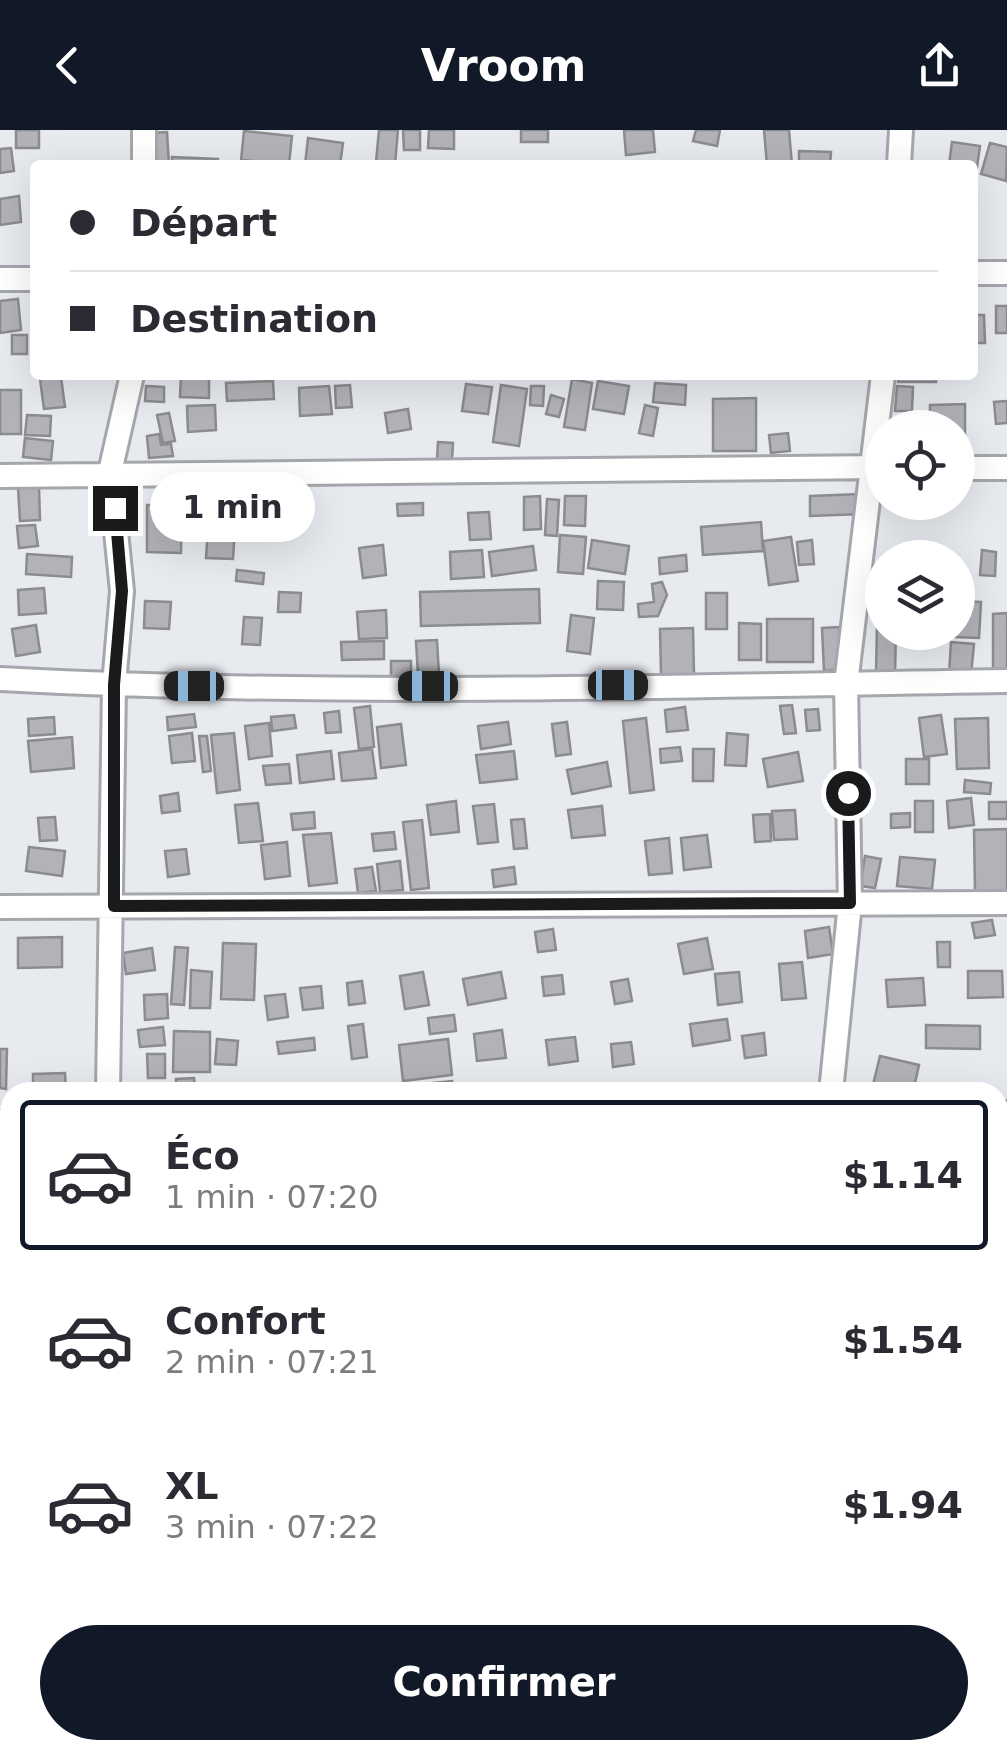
<!DOCTYPE html>
<html lang="fr">
<head>
<meta charset="utf-8">
<style>
  body { margin:0; font-family:"DejaVu Sans",sans-serif; background:#f7f7f7; color:#2b2b33; height:100vh; display:flex; flex-direction:column; font-size:38px; white-space:nowrap }
  * { box-sizing:border-box; margin:0 }
  p { font-size:32px; color:#7c7c81 }
  .icon { flex:none; width:55px; height:55px; fill:none; stroke:currentColor; stroke-width:2; stroke-linecap:round; stroke-linejoin:round }
  .map { position:relative; flex:1; overflow:hidden }
  .side { position:absolute; left:0px; top:952px; width:1008px; height:678px; display:flex; flex-direction:column; background:#fff; border-radius:30px 30px 0 0; box-shadow:0 10px 40px #0002 }
  .side>* { flex:none }
  .top-card { position:absolute; left:30px; top:30px; width:948px; height:220px; border-radius:10px; box-shadow:0 10px 40px #0002; display:grid; align-content:center; height:220px; padding:0 40px; background:#fff }
  .buttons { position:absolute; left:865px; top:280px; display:grid; gap:20px }
  .buttons a { display:grid; place-items:center; width:110px; height:110px; border-radius:50%; background:#fff; box-shadow:0 10px 40px #0002; font-size:50px }
  .end { position:absolute; width:45px; height:45px; margin:-22px; border:12px solid #191a1c; background:#fff; box-shadow:0 0 0 5px #fff }
  .from { border-radius:50% }
  .bubble { position:absolute; height:70px; border-radius:35px; background:#fff; box-shadow:0 10px 40px #0002; font-size:32px; font-weight:700; line-height:70px; text-align:center }
  .car { position:absolute; width:30px; height:60px; margin:-30px -15px; border-radius:12px; box-shadow:0 0 8px 2px #0007; background:linear-gradient(#222 24%,#8ab4d8 0 40%,#222 0 76%,#8ab4d8 0 86%,#222 0) }
  .top-card b { display:flex; align-items:center; gap:35px; height:95px; font-size:38px }
  .top-card b+b { border-top:2px solid #e1e1e2 }
  .top-card i { width:25px; height:25px; background:#2b2b33 }
  ul { padding:18px 0 0; list-style:none }
  li { display:flex; align-items:center; gap:30px; height:150px; margin:0 20px 15px; padding:0 20px; border:5px solid transparent; border-radius:10px }
  li div { flex:1 }
  li b { display:block; font-size:38px }
  li em { font-style:normal; font-weight:700 }
  li.current { border-color:#111827 }
  li>.icon { width:90px; height:90px; stroke-width:1.5 }
  .primary-button { display:flex; gap:20px; margin-top:auto; padding:20px 40px }
  .primary-button a { flex:1; height:115px; border-radius:60px; background:#111827; color:#fff; font-size:40px; font-weight:700; line-height:115px; text-align:center }
  header { display:flex; justify-content:space-between; align-items:center; height:130px; padding:0 40px; background:#111827; color:#fff; font-size:45px; font-weight:700 }
  .map>svg:first-child { display:block }
</style>
</head>
<body>
<header><svg class="icon" aria-label="back" viewBox="0 0 24 24"><path d="M15 5l-7 7 7 7"/></svg>Vroom<svg class="icon" aria-label="share" viewBox="0 0 24 24"><path d="M12 15V3M7 8l5-5 5 5M5 13v7h14v-7"/></svg></header>
<div class="map">
<svg width="1007" height="1628" viewBox="0 0 1007 1628">
  <rect width="100%" height="100%" fill="#e7eaef"/>
  <path fill="#b2b2b8" stroke="#8b8b90" stroke-width="2.5" d="M 16,0 L 39,0 L 39,18 L 16,18 Z
    M 379,0 L 398,0 L 395,34 L 376,32 Z
    M 403,0 L 420,0 L 420,20 L 404,20 Z
    M 429,0 L 454,0 L 454,19 L 428,18 Z
    M 521,0 L 548,0 L 548,12 L 521,12 Z
    M 624,0 L 653,0 L 655,22 L 626,25 Z
    M 696,0 L 720,0 L 717,16 L 693,11 Z
    M 764,0 L 789,0 L 792,35 L 767,35 Z
    M 244,1 L 292,6 L 289,34 L 241,30 Z
    M 167,2 L 169,35 L 149,35 L 147,3 Z
    M 308,8 L 343,13 L 340,35 L 305,35 Z
    M 952,12 L 980,16 L 976,44 L 972,35 L 949,35 Z
    M 990,13 L 1007,17 L 1006,51 L 981,44 Z
    M 11,18 L 14,41 L 0,43 L 0,19 Z
    M 799,21 L 831,22 L 830,35 L 799,35 Z
    M 172,27 L 218,29 L 217,35 L 172,35 Z
    M 19,66 L 21,92 L 0,95 L 0,69 Z
    M 18,169 L 21,200 L 0,203 L 0,171 Z
    M 996,176 L 1007,176 L 1007,203 L 996,203 Z
    M 972,185 L 984,185 L 985,213 L 972,213 Z
    M 12,205 L 27,205 L 27,224 L 12,224 Z
    M 181,245 L 209,245 L 209,268 L 180,267 Z
    M 899,245 L 936,245 L 936,252 L 898,252 Z
    M 61,247 L 65,277 L 44,279 L 40,249 Z
    M 572,249 L 592,253 L 585,300 L 564,297 Z
    M 273,251 L 274,269 L 227,271 L 226,253 Z
    M 598,251 L 629,256 L 624,284 L 593,279 Z
    M 655,253 L 686,255 L 685,275 L 653,272 Z
    M 466,254 L 492,257 L 488,284 L 462,281 Z
    M 350,255 L 352,277 L 336,278 L 335,256 Z
    M 501,255 L 527,259 L 519,316 L 493,312 Z
    M 146,256 L 164,257 L 164,272 L 145,271 Z
    M 329,256 L 332,284 L 300,286 L 299,258 Z
    M 531,256 L 544,256 L 543,276 L 530,275 Z
    M 897,256 L 913,257 L 912,281 L 895,281 Z
    M 0,260 L 21,260 L 21,304 L 0,304 Z
    M 551,265 L 564,269 L 559,287 L 546,284 Z
    M 756,268 L 756,321 L 713,321 L 713,269 Z
    M 1007,271 L 1007,293 L 996,294 L 994,272 Z
    M 965,274 L 965,314 L 958,314 L 958,298 L 930,298 L 930,275 Z
    M 215,275 L 216,300 L 188,302 L 187,276 Z
    M 645,275 L 658,278 L 653,306 L 639,303 Z
    M 408,279 L 411,299 L 388,303 L 385,283 Z
    M 169,283 L 175,311 L 163,313 L 157,285 Z
    M 27,285 L 51,286 L 50,306 L 25,305 Z
    M 788,303 L 790,321 L 771,323 L 769,305 Z
    M 159,304 L 161,315 L 171,314 L 173,326 L 149,328 L 147,306 Z
    M 25,308 L 53,311 L 51,330 L 23,327 Z
    M 438,312 L 453,313 L 452,330 L 437,329 Z
    M 39,357 L 40,390 L 20,391 L 18,358 Z
    M 861,364 L 862,384 L 810,386 L 810,366 Z
    M 210,365 L 237,366 L 233,429 L 206,428 Z
    M 540,366 L 541,399 L 524,400 L 524,367 Z
    M 565,366 L 586,366 L 585,396 L 564,395 Z
    M 547,369 L 559,370 L 557,406 L 545,405 Z
    M 423,373 L 423,385 L 398,386 L 397,374 Z
    M 147,375 L 182,375 L 181,423 L 147,422 Z
    M 489,382 L 491,409 L 470,410 L 468,383 Z
    M 761,392 L 763,421 L 703,425 L 701,397 Z
    M 35,395 L 38,416 L 19,418 L 17,396 Z
    M 560,405 L 586,407 L 583,444 L 558,442 Z
    M 791,407 L 798,451 L 769,455 L 763,411 Z
    M 592,410 L 629,416 L 625,444 L 588,438 Z
    M 812,410 L 814,434 L 799,435 L 797,412 Z
    M 383,415 L 386,445 L 363,448 L 359,418 Z
    M 533,416 L 536,440 L 492,446 L 489,422 Z
    M 482,420 L 484,447 L 451,449 L 450,422 Z
    M 982,420 L 996,422 L 995,446 L 980,445 Z
    M 27,424 L 72,427 L 71,447 L 26,444 Z
    M 686,425 L 687,441 L 660,444 L 659,428 Z
    M 237,440 L 264,443 L 263,454 L 236,451 Z
    M 598,451 L 624,452 L 623,480 L 597,479 Z
    M 662,452 L 667,465 L 658,486 L 639,487 L 638,474 L 654,472 L 652,454 Z
    M 44,458 L 46,483 L 19,485 L 18,460 Z
    M 539,459 L 540,493 L 421,496 L 420,462 Z
    M 279,462 L 301,463 L 300,482 L 278,482 Z
    M 706,463 L 727,463 L 727,499 L 706,499 Z
    M 145,471 L 171,472 L 169,499 L 144,498 Z
    M 958,471 L 981,472 L 979,508 L 955,507 Z
    M 386,480 L 387,508 L 359,509 L 357,482 Z
    M 1007,483 L 1007,539 L 993,539 L 993,484 Z
    M 571,485 L 594,488 L 590,524 L 567,521 Z
    M 244,487 L 262,488 L 260,515 L 242,514 Z
    M 767,489 L 813,489 L 813,532 L 767,532 Z
    M 739,493 L 761,494 L 761,530 L 739,530 Z
    M 36,495 L 40,522 L 16,526 L 12,499 Z
    M 877,495 L 882,495 L 882,502 L 896,502 L 895,544 L 876,544 Z
    M 839,497 L 841,540 L 824,541 L 822,498 Z
    M 693,498 L 694,544 L 661,545 L 660,499 Z
    M 437,510 L 439,545 L 418,546 L 416,511 Z
    M 384,511 L 384,529 L 342,530 L 341,512 Z
    M 951,512 L 974,514 L 971,545 L 949,544 Z
    M 391,531 L 411,531 L 411,548 L 391,548 Z
    M 792,575 L 796,603 L 784,604 L 780,576 Z
    M 370,576 L 374,617 L 359,619 L 354,578 Z
    M 685,577 L 688,600 L 667,602 L 665,580 Z
    M 818,579 L 820,600 L 807,601 L 805,580 Z
    M 339,581 L 341,602 L 326,603 L 324,583 Z
    M 194,584 L 196,597 L 168,600 L 167,587 Z
    M 294,585 L 296,598 L 272,601 L 271,587 Z
    M 941,585 L 947,624 L 924,627 L 919,588 Z
    M 54,587 L 55,604 L 29,606 L 28,589 Z
    M 646,588 L 654,660 L 630,663 L 623,591 Z
    M 988,588 L 989,638 L 957,639 L 955,589 Z
    M 508,592 L 511,614 L 481,619 L 478,596 Z
    M 567,592 L 571,624 L 556,626 L 552,594 Z
    M 269,593 L 272,626 L 249,629 L 245,596 Z
    M 401,594 L 406,635 L 381,638 L 377,597 Z
    M 192,603 L 195,631 L 172,633 L 169,606 Z
    M 234,603 L 240,660 L 217,663 L 211,605 Z
    M 727,603 L 748,605 L 746,636 L 725,635 Z
    M 199,606 L 207,606 L 211,641 L 203,642 Z
    M 72,607 L 74,638 L 31,642 L 28,611 Z
    M 680,617 L 682,631 L 661,633 L 660,619 Z
    M 372,619 L 376,648 L 342,651 L 339,623 Z
    M 693,619 L 714,619 L 713,651 L 693,651 Z
    M 331,621 L 334,649 L 300,653 L 297,625 Z
    M 514,621 L 517,649 L 480,653 L 476,625 Z
    M 798,622 L 803,651 L 768,657 L 763,629 Z
    M 906,629 L 929,629 L 929,654 L 906,654 Z
    M 607,632 L 611,656 L 572,664 L 567,640 Z
    M 289,634 L 291,653 L 266,655 L 263,636 Z
    M 965,650 L 991,653 L 990,664 L 964,662 Z
    M 178,663 L 180,681 L 162,683 L 160,666 Z
    M 971,668 L 974,695 L 949,698 L 947,671 Z
    M 456,671 L 459,702 L 431,705 L 427,675 Z
    M 915,671 L 933,671 L 933,702 L 915,702 Z
    M 989,672 L 1007,672 L 1007,689 L 989,689 Z
    M 258,673 L 263,711 L 239,713 L 235,675 Z
    M 494,674 L 498,712 L 478,714 L 473,676 Z
    M 602,676 L 605,705 L 572,708 L 568,680 Z
    M 795,680 L 797,709 L 774,710 L 772,681 Z
    M 314,682 L 315,698 L 293,700 L 291,684 Z
    M 910,683 L 910,697 L 891,698 L 891,684 Z
    M 770,684 L 771,711 L 755,712 L 753,685 Z
    M 55,687 L 57,710 L 40,711 L 38,688 Z
    M 524,689 L 527,718 L 514,719 L 511,690 Z
    M 422,690 L 429,758 L 411,760 L 403,692 Z
    M 1007,699 L 1007,761 L 975,761 L 974,700 Z
    M 394,702 L 396,719 L 374,721 L 372,704 Z
    M 331,703 L 337,753 L 309,756 L 303,705 Z
    M 707,705 L 711,737 L 684,740 L 681,708 Z
    M 669,708 L 672,743 L 649,745 L 645,711 Z
    M 287,712 L 290,746 L 265,749 L 261,715 Z
    M 29,717 L 65,721 L 62,746 L 26,741 Z
    M 186,719 L 189,744 L 168,747 L 165,721 Z
    M 865,726 L 881,729 L 875,758 L 860,756 Z
    M 900,727 L 935,730 L 932,759 L 897,756 Z
    M 400,731 L 403,760 L 380,762 L 377,734 Z
    M 372,737 L 376,761 L 358,763 L 355,739 Z
    M 514,737 L 516,754 L 494,757 L 492,740 Z
    M 992,790 L 995,805 L 975,808 L 972,793 Z
    M 829,797 L 833,824 L 808,828 L 805,801 Z
    M 553,799 L 556,820 L 538,822 L 535,802 Z
    M 62,807 L 62,837 L 18,838 L 18,808 Z
    M 707,808 L 713,839 L 684,844 L 678,814 Z
    M 937,812 L 950,812 L 950,837 L 938,837 Z
    M 223,813 L 256,814 L 254,870 L 221,869 Z
    M 175,817 L 188,818 L 184,875 L 171,874 Z
    M 152,818 L 155,840 L 126,844 L 123,823 Z
    M 802,832 L 806,868 L 782,870 L 779,834 Z
    M 191,840 L 212,842 L 210,878 L 190,878 Z
    M 968,841 L 1002,841 L 1003,867 L 968,868 Z
    M 423,842 L 429,875 L 405,879 L 400,846 Z
    M 501,842 L 506,868 L 468,875 L 463,849 Z
    M 739,842 L 742,872 L 718,875 L 715,844 Z
    M 562,845 L 564,864 L 544,866 L 542,847 Z
    M 923,848 L 925,875 L 888,877 L 886,850 Z
    M 628,849 L 632,871 L 615,874 L 611,852 Z
    M 362,851 L 365,873 L 349,875 L 347,853 Z
    M 321,856 L 323,878 L 303,880 L 300,858 Z
    M 167,864 L 168,888 L 145,890 L 144,865 Z
    M 285,864 L 288,887 L 268,890 L 265,866 Z
    M 454,885 L 456,901 L 430,904 L 428,888 Z
    M 727,889 L 730,910 L 693,916 L 690,894 Z
    M 363,894 L 367,927 L 352,929 L 348,896 Z
    M 926,895 L 980,896 L 980,919 L 926,918 Z
    M 163,897 L 165,915 L 140,917 L 138,900 Z
    M 502,900 L 506,928 L 477,931 L 474,904 Z
    M 174,901 L 210,902 L 210,942 L 173,942 Z
    M 764,903 L 766,925 L 745,928 L 742,906 Z
    M 575,907 L 578,931 L 549,935 L 546,910 Z
    M 314,908 L 315,920 L 279,924 L 277,912 Z
    M 217,909 L 238,911 L 236,935 L 215,934 Z
    M 448,909 L 452,945 L 403,951 L 399,915 Z
    M 631,912 L 634,934 L 613,937 L 611,914 Z
    M 0,919 L 7,919 L 6,959 L 0,958 Z
    M 147,924 L 165,924 L 165,948 L 148,948 Z
    M 880,926 L 919,935 L 913,962 L 872,959 Z
    M 65,943 L 66,962 L 33,962 L 33,944 Z
    M 194,948 L 195,962 L 176,962 L 176,949 Z
    M 452,951 L 453,962 L 422,962 L 421,954 Z
    M 998,1017 L 1007,1018 L 1007,1045 L 998,1044 Z
    M 998,1134 L 1007,1135 L 1007,1196 L 998,1195 Z"/>
  <g fill="none" stroke-linecap="round" stroke-linejoin="round">
    <g stroke="#a5a7ac" stroke-width="28">
      <path id="minor" d="M 144,35 L 144,0
        M 899,35 L 901,0
        M 972,143 L 1007,143
        M 0,149 L 35,149
        M 958,338 L 1007,338
        M 0,346 L 882,337
        M 0,549 C 335,567 672,556 1007,551
        M 0,777 L 1007,773
        M 108,962 L 114,555 L 122,461 L 110,342 L 132,245
        M 831,962 L 850,773 L 846,554 L 883,245
        M 998,983 L 1007,983
        M 0,992 L 10,992
        M 998,1204 L 1007,1204
        M 0,1212 L 10,1212
        M 998,1418 L 1007,1418
        M 0,1428 L 10,1427
        M 998,1611 L 1007,1611
        M 61,1628 L 62,1620
        M 255,1628 L 604,1620
        M 807,1628 L 807,1620"/>
    </g>
    <use href="#minor" stroke="#fff" stroke-width="22"/>
  </g>
  <g fill="none" stroke-linecap="round" stroke-linejoin="round">
    <path stroke="#191a1c" stroke-width="12" d="M 115,378 L 122,461 L 114,555 L 114,776 L 850,773 L 848,663"/>
  </g>
</svg>
<div class="buttons">
<a><svg class="icon" aria-label="locate" viewBox="0 0 24 24"><circle cx="12" cy="12" r="6"/><path d="M12 2v4M12 18v4M2 12h4M18 12h4"/></svg></a>
<a><svg class="icon" aria-label="layers" viewBox="0 0 24 24"><path d="M12 4l9 5-9 5-9-5zM3 14l9 5 9-5"/></svg></a>
</div>
<i class="end from" style="left:848px;top:663px"></i>
<i class="end" style="left:115px;top:378px"></i>
<div class="bubble" style="left:150px;top:342px;width:165px">1 min</div>
<i class="car" style="left:618px;top:555px;rotate:90deg"></i>
<i class="car" style="left:194px;top:556px;rotate:270deg"></i>
<i class="car" style="left:428px;top:556px;rotate:270deg"></i>
<div class="top-card">
<b><i class="from"></i>Départ</b>
<b><i></i>Destination</b>
</div>
<section class="side">
<ul>
<li class="current"><svg class="icon" aria-label="car" viewBox="0 0 24 24"><path d="M5 17H2v-5l4-1 3-4h7l3 4 3 1v5h-3M9 17h6M6 11h13"/><circle cx="7" cy="17" r="2"/><circle cx="17" cy="17" r="2"/></svg><div><b>Éco</b><p>1 min · 07:20</p></div><em>$1.14</em></li>
<li><svg class="icon" aria-label="car" viewBox="0 0 24 24"><path d="M5 17H2v-5l4-1 3-4h7l3 4 3 1v5h-3M9 17h6M6 11h13"/><circle cx="7" cy="17" r="2"/><circle cx="17" cy="17" r="2"/></svg><div><b>Confort</b><p>2 min · 07:21</p></div><em>$1.54</em></li>
<li><svg class="icon" aria-label="car" viewBox="0 0 24 24"><path d="M5 17H2v-5l4-1 3-4h7l3 4 3 1v5h-3M9 17h6M6 11h13"/><circle cx="7" cy="17" r="2"/><circle cx="17" cy="17" r="2"/></svg><div><b>XL</b><p>3 min · 07:22</p></div><em>$1.94</em></li>
</ul>
<div class="primary-button"><a>Confirmer</a></div>
</section>
</div>
</body>
</html>
